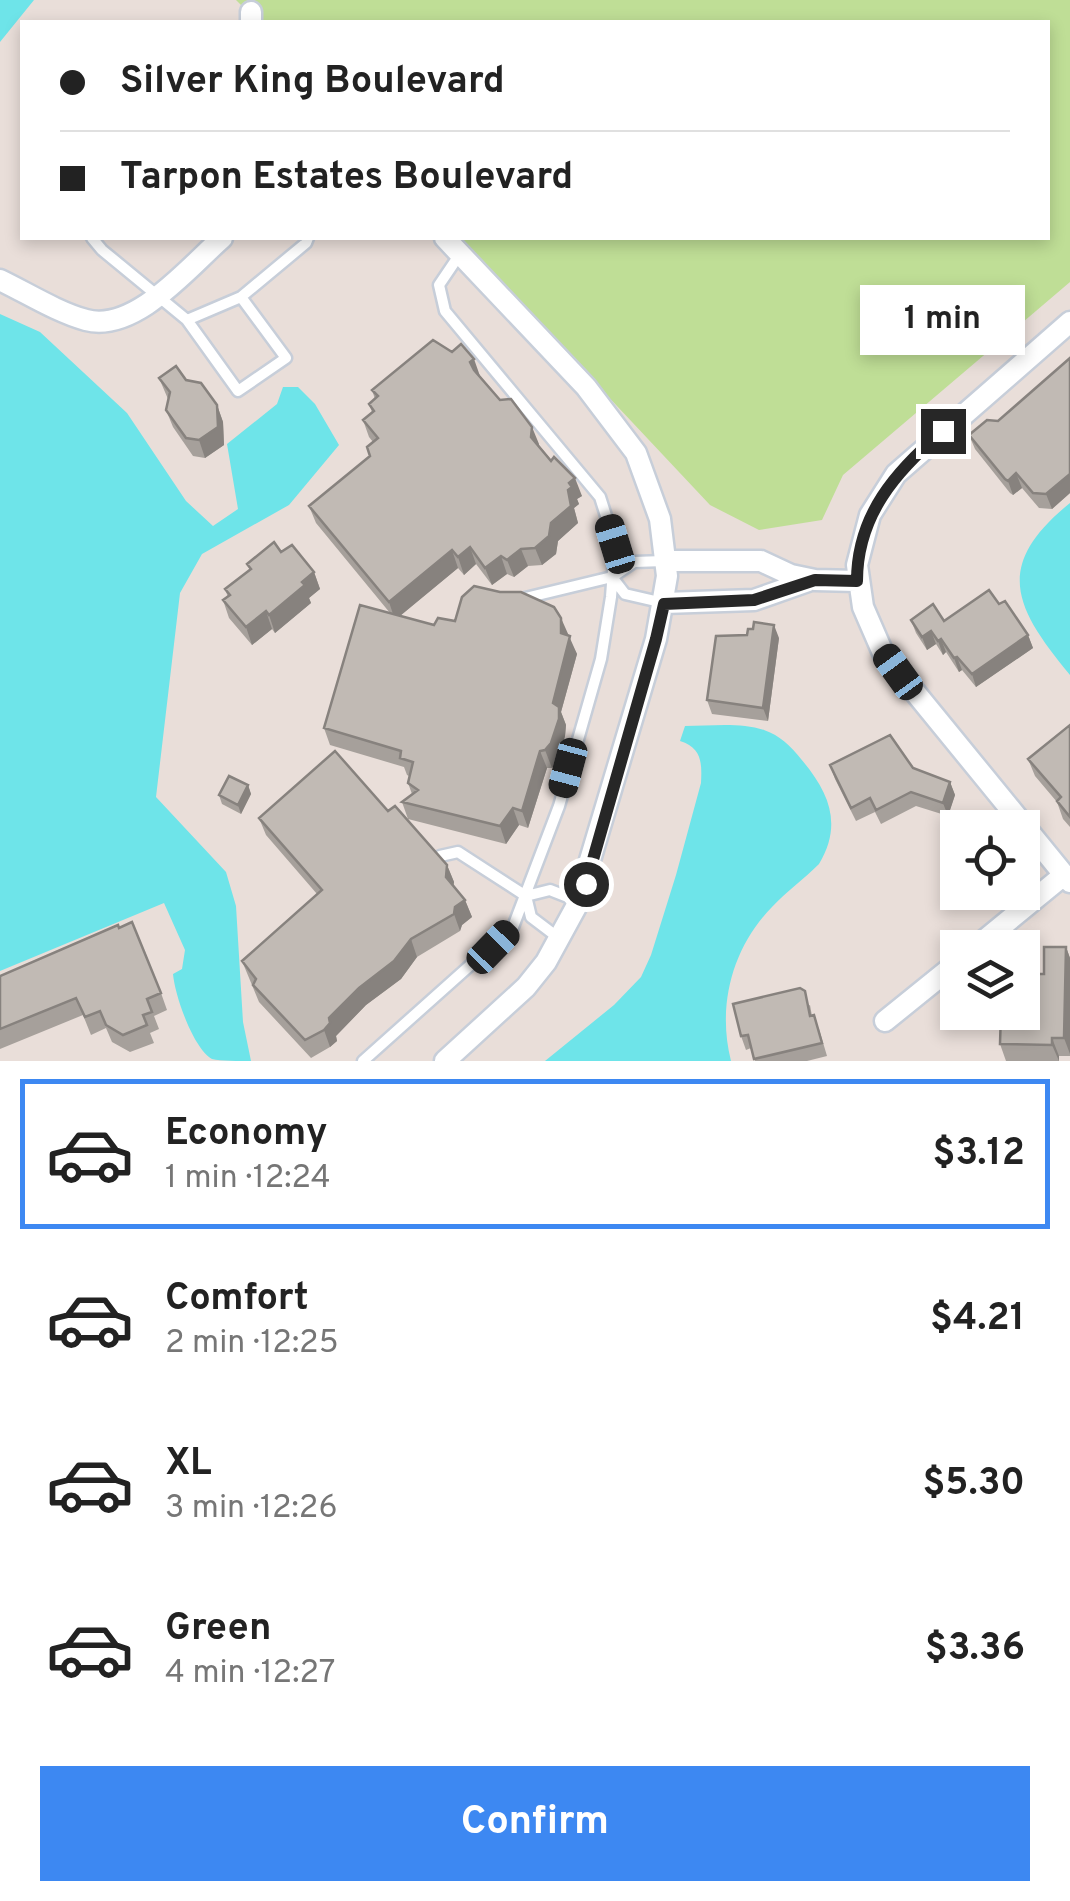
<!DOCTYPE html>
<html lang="en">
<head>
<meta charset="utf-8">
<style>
  body { margin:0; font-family:Overpass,sans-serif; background:#f6f6f6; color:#222; height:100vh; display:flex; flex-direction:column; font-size:38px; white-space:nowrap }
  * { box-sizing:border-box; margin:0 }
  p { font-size:32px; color:#767676 }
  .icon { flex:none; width:55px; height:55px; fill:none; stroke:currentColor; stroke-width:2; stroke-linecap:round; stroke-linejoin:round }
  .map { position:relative; height:1061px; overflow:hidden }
  .drawer { display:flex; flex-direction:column; background:#fff; flex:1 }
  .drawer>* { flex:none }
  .guide { position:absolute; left:20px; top:20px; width:1030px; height:220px; border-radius:0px; box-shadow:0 5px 15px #0003; display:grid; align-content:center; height:220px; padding:0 40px; background:#fff }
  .controls { position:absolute; left:940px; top:810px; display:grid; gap:20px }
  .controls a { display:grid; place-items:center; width:100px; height:100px; border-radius:0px; background:#fff; box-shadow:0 5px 15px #0003; font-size:50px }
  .end { position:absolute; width:45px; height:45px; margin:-22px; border:12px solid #272727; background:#fff; box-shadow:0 0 0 5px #fff }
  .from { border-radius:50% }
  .bubble { position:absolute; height:70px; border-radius:0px; background:#fff; box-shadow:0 5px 15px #0003; font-size:32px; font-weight:700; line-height:70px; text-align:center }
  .car { position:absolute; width:30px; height:60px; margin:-30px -15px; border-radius:12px; box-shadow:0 0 8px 2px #0007; background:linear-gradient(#222 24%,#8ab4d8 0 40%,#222 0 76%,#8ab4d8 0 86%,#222 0) }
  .guide b { display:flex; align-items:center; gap:35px; height:95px; font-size:38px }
  .guide b+b { border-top:2px solid #e0e0e0 }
  .guide i { width:25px; height:25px; background:#222 }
  ul { padding:18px 0 0; list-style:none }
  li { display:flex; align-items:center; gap:30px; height:150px; margin:0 20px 15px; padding:0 20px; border:5px solid transparent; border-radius:0px }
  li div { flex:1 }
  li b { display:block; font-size:38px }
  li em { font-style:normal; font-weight:700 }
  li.selected { border-color:#3d88f2 }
  li>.icon { width:90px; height:90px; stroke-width:1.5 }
  .button { display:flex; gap:20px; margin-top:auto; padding:20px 40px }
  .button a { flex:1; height:115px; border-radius:0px; background:#3d88f2; color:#fff; font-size:40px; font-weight:700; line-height:115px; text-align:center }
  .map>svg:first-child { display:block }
</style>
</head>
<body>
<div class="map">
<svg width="1070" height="1061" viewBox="0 0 1070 1061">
  <rect width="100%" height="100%" fill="#e9ded9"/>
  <path fill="#bfde96" d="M 236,0 L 1070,0 L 1070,282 L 843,475 L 822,520 L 759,530 L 710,505 L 459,238 L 1048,238 L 1048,22 L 258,22 Z"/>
  <path fill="#6ee4e9" d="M 0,0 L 34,0 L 0,42 Z
    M 0,314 L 40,332 L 127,413 L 186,501 L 213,526 L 238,509 L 227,444 L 277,404 L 283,387 L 298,387 L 315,404 L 339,445 L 289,505 L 202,554 L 180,593 L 156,797 L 226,872 L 236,906 L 243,1022 L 251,1061 C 239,1061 221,1061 212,1059 C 193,1048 175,996 173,974 L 182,969 L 185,950 L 164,903 L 0,971 Z
    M 1070,503 L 1070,675 C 1015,608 992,566 1070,503 Z
    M 685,726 C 710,726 740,722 764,730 C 779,735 791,746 801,759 C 829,792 843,824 819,864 C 804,879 786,892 772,907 C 732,948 717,1006 731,1061 L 545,1061 L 614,1005 L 641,977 L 651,955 L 676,875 L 701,783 C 702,763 702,748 680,741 Z"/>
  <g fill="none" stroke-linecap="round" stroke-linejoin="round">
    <g stroke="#c7ced9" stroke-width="15">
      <path id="lane" d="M 92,238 L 102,250 L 187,320 L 238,391 L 286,358 L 241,297
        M 187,320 L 241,297 L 306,243 L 308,238
        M 521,599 L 612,577
        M 664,603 L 625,594 L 612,577 L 634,562 L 664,561
        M 440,856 L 458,852 L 526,896
        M 560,939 L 531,917 L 526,896 L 550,890 L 578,901
        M 363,1061 L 513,927 L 559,806 L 601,659 L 611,597 L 615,544 L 600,497 L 445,311 L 439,285 L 460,254"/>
    </g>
    <g stroke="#c7ced9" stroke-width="25">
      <path id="street" d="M 251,12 L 251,22
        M 0,280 C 27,293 57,312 86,320 C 135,333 189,267 222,238
        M 1070,322 L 896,474 L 870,515 L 857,565 L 863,607 L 883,653 L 1070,882
        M 665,561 L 761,561 L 791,575 L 815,580 L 857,581
        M 664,603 L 754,600 L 808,581
        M 975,948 L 1064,875
        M 885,1021 L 958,962
        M 445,1061 L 526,987 L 546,962 L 576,907 L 656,639 L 667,576 L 660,519 L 636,453 L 586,387 L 445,238"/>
    </g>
    <use href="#lane" stroke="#fff" stroke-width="10"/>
    <use href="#street" stroke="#fff" stroke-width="20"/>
  </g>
  <path fill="#a6a09b" d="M 1070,358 L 1070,493 L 1052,509 L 1039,508 L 1022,488 L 1013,495 L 1010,493 L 975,449 L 969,435 L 998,421 Z
    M 480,376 L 582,496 L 577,499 L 579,504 L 574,508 L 578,523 L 558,541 L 556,554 L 542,565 L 528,566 L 514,577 L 507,574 L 492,585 L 476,564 L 464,575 L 458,568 L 400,616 L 434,625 L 455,621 L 567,635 L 577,654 L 561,712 L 566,725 L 565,736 L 558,760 L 552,768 L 547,768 L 528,828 L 519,825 L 506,844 L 408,819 L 402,802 L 412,794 L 408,783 L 409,776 L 407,775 L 404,767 L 330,745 L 324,728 L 390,613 L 316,523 L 309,506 L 370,456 L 373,442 L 369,437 L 363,420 L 372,412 L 369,404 L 375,399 L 372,390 Z
    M 159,378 L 186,380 L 217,405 L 223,422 L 224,445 L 205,458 L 193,456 L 173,427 L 166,410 L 168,399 Z
    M 281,552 L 314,572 L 320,589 L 309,598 L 311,603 L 275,633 L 272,629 L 252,645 L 229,618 L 223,600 L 228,597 L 225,589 L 250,570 L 247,564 Z
    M 999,604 L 1028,635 L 1033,648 L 976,687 L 962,670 L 959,672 L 946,652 L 943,655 L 936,644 L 927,650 L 916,633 L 911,620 L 944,621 Z
    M 779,638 L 768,721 L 712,714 L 707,700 Z
    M 1070,725 L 1070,827 L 1063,819 L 1057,802 L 1035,776 L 1028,759 Z
    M 830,765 L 913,768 L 950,782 L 955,795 L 948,816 L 916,806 L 881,824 L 875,812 L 856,821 L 835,779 Z
    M 248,785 L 251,794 L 241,814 L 222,804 L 219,795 Z
    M 388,811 L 447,865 L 454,882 L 453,886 L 465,900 L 472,917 L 462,925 L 460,931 L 417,957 L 401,979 L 366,1005 L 336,1036 L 337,1041 L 330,1047 L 311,1058 L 259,1002 L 242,961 L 317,894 L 266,835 L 259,818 Z
    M 1066,947 L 1070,958 L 1070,1056 L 1059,1056 L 1059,1061 L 1006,1061 L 1000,1044 Z
    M 0,976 L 161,993 L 167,1010 L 154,1016 L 159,1029 L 150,1033 L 154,1043 L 130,1052 L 112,1042 L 106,1028 L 91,1035 L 83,1015 L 0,1049 Z
    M 810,1005 L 812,1016 L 819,1029 L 827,1056 L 807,1061 L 755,1061 L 751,1048 L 746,1050 L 741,1036 Z"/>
  <path fill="#87827e" d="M 474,359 L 480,376 L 476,379 L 470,362 Z
    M 217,405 L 223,422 L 224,445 L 205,458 L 199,440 Z
    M 532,427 L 539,444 L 537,454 L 531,437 Z
    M 1016,473 L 1022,488 L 1013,495 L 1008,481 Z
    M 1070,474 L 1070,493 L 1052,509 L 1046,494 Z
    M 575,478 L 582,496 L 577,499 L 579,504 L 574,508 L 578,523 L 558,541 L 556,554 L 542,565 L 535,548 L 551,523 L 568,490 L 569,483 Z
    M 470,547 L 476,564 L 464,575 L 458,557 Z
    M 521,549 L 528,566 L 514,577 L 507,560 Z
    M 452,550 L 458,568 L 395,620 L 389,602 Z
    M 501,556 L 507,574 L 492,585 L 485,568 Z
    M 314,572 L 320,589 L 309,598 L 311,603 L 275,633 L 269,615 Z
    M 266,611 L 272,629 L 252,645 L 246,627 Z
    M 561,618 L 577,654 L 561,712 L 566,725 L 565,736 L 558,760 L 552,768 L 545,750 L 553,703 L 561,633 Z
    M 774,625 L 779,638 L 768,721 L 763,708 Z
    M 931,631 L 936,644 L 927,650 L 922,637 Z
    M 1028,635 L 1033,648 L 976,687 L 972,674 Z
    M 941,639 L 946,652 L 943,655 L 938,641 Z
    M 957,657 L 962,670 L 959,672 L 954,658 Z
    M 540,751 L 547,768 L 528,828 L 522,811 Z
    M 950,782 L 955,795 L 948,816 L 943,803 Z
    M 248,785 L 251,794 L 241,814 L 238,805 Z
    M 513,808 L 519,825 L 506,844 L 500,826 Z
    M 447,865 L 454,882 L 452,895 L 446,877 Z
    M 465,900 L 472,917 L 462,925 L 460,931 L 454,914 L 455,907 Z
    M 411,939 L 417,957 L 401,979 L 366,1005 L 336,1036 L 337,1041 L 330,1047 L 324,1030 L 329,1018 Z
    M 1066,947 L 1070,958 L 1070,1054 L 1064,1038 Z
    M 1052,1038 L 1059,1056 L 1059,1061 L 1052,1045 Z"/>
  <path fill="#c1bab4" stroke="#87827e" stroke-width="2.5" d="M 433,340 L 452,352 L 461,344 L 474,359 L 470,362 L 474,370 L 500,400 L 511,399 L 532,427 L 531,437 L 551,461 L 554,457 L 575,478 L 569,483 L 572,487 L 568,490 L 571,506 L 551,523 L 549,536 L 535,548 L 521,549 L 507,560 L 501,556 L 485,568 L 470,547 L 458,557 L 452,550 L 389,602 L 309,506 L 370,456 L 367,447 L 378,438 L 363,420 L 374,411 L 369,404 L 378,396 L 372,390 Z
    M 1070,358 L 1070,474 L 1046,494 L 1033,493 L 1016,473 L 1008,481 L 1005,479 L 969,435 L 987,420 L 998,421 Z
    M 176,366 L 186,380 L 201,383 L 217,405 L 218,427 L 199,440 L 186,438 L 166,410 L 170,392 L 159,378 Z
    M 274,542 L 281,552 L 292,545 L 314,572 L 302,582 L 305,585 L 269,615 L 266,611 L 246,627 L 223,600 L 230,595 L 225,589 L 251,569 L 247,564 Z
    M 474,586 L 500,592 L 521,592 L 554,607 L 561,618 L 561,633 L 570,636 L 553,703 L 559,707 L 559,719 L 551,743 L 545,750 L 540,751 L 522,811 L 513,808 L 500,826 L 402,802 L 418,790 L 408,783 L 413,762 L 400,758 L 401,751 L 324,728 L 360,605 L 434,625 L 438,618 L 455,621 L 462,597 Z
    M 989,590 L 999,604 L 1005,601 L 1028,635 L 972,674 L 957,657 L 954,658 L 941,639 L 938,641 L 931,631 L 922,637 L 911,620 L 933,604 L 944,621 Z
    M 754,622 L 774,625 L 763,708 L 707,700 L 716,636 L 747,635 L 748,629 L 753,629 Z
    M 1070,725 L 1070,817 L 1057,801 L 1061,797 L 1028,759 Z
    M 890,735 L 913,768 L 950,782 L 943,803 L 911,792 L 876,810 L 870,798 L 851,808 L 830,765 Z
    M 335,751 L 388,811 L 395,806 L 447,865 L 446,877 L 465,900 L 455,907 L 454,914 L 411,939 L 394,961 L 359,988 L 329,1018 L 330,1023 L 324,1030 L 305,1040 L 253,985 L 256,979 L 242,961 L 322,890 L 259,818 Z
    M 229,776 L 248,785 L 238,805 L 219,795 Z
    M 132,922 L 161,993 L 147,999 L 152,1012 L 143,1015 L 147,1025 L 123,1035 L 106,1025 L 100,1011 L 85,1017 L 76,998 L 0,1029 L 0,976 L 118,925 L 119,928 Z
    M 1044,947 L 1066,947 L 1064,1038 L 1052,1038 L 1052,1045 L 1000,1044 L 1001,1012 L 1022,1012 L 1022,974 L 1044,974 Z
    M 800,988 L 805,991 L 810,1016 L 814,1015 L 822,1043 L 754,1059 L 748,1035 L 741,1036 L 733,1004 Z"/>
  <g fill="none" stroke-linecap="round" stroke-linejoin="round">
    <path stroke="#272727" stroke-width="12" d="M 586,884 L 656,639 L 664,604 L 754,600 L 815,580 L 857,581 C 857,515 896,471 943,431"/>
  </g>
</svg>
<div class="controls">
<a><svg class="icon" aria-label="locate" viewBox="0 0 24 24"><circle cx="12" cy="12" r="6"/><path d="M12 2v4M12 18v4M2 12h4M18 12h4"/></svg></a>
<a><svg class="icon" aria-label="layers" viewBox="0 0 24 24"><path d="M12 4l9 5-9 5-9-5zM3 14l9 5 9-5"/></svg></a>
</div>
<i class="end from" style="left:586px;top:884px"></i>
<i class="end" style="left:943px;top:431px"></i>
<div class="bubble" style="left:860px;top:285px;width:165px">1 min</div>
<i class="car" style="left:615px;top:544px;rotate:343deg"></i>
<i class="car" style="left:898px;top:672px;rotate:324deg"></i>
<i class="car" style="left:568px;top:768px;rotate:195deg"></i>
<i class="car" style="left:493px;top:947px;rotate:44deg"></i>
<div class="guide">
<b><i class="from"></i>Silver King Boulevard</b>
<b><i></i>Tarpon Estates Boulevard</b>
</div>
</div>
<section class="drawer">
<ul>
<li class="selected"><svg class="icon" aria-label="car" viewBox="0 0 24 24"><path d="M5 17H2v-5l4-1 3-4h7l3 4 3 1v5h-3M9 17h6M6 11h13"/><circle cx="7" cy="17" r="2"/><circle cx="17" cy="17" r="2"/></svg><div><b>Economy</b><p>1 min · 12:24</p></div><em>$3.12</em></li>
<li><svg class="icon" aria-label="car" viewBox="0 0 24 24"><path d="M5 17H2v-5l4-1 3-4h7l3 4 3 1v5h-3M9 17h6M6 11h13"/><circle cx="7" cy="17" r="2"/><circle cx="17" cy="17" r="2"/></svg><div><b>Comfort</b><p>2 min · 12:25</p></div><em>$4.21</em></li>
<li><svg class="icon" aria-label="car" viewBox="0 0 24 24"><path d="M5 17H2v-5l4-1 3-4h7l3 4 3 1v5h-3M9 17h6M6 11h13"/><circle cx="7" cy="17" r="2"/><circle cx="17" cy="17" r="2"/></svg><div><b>XL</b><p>3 min · 12:26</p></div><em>$5.30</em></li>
<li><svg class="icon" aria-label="car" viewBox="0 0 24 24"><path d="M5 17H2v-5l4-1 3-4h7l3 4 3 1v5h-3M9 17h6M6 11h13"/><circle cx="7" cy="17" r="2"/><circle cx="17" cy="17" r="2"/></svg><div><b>Green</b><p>4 min · 12:27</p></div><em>$3.36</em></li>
</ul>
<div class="button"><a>Confirm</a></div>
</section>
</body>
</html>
